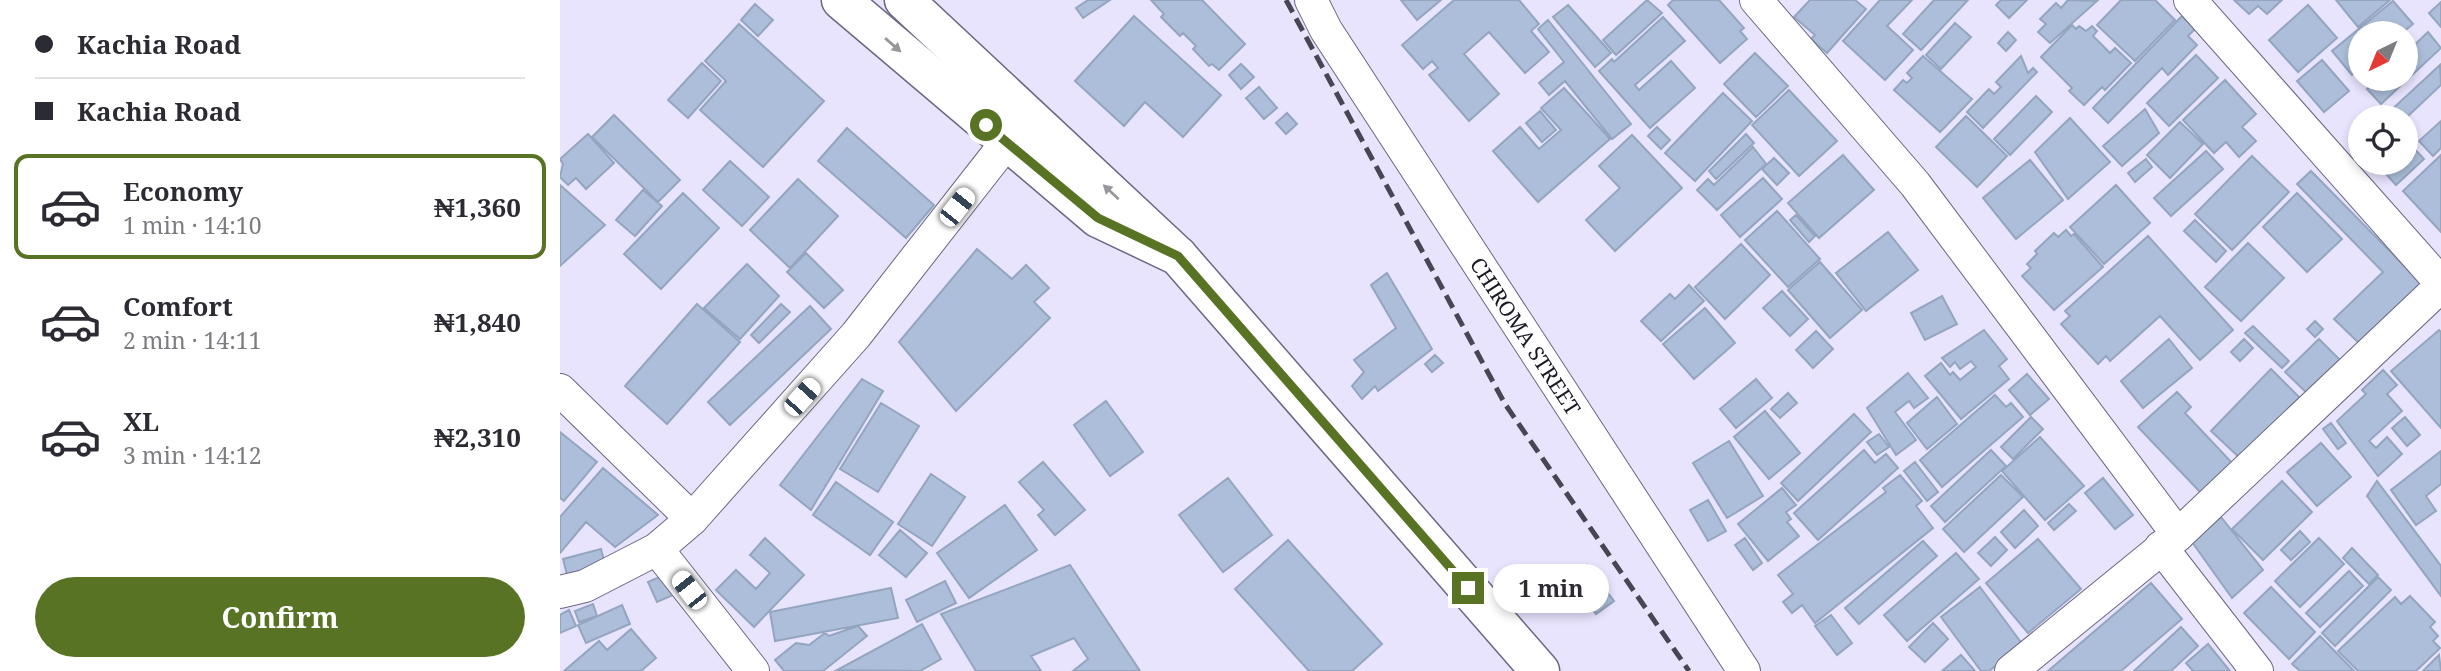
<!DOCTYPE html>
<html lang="en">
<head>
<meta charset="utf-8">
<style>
  body { margin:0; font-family:"Noto Serif",serif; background:#f2f2f3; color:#2b2b33; height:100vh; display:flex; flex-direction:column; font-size:26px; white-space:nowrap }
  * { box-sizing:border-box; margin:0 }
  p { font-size:23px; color:#7c7c81 }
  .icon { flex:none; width:38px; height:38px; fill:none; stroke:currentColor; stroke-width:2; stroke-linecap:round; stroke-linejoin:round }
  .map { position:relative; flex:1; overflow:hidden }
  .panel { display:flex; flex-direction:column; background:#fff; width:560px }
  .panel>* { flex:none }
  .hud { display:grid; align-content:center; height:154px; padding:0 35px; background:#fff }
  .needle { width:46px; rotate:223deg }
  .controls { position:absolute; left:1788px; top:21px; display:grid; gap:14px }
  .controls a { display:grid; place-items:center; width:70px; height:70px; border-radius:50%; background:#fff; box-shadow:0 4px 10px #0003; font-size:35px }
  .end { position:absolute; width:32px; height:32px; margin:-16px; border:9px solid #597325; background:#fff; box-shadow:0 0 0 4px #fff }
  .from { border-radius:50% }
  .bubble { position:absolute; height:49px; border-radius:24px; background:#fff; box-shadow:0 4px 10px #0003; font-size:23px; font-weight:700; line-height:49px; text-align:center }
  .car { position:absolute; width:21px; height:42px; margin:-21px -10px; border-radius:9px; box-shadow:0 0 5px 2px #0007; background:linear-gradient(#fff 24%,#345 0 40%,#fff 0 76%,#345 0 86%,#fff 0) }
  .hud b { display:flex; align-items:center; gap:24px; height:66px; font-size:26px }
  .hud b+b { border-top:2px solid #e1e1e2 }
  .hud i { width:18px; height:18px; background:#2b2b33 }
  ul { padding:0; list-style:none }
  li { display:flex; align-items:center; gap:21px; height:105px; margin:0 14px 10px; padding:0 21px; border:4px solid transparent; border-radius:14px }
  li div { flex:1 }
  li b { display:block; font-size:26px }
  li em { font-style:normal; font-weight:700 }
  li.active { border-color:#597325 }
  li>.icon { width:63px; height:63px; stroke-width:1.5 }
  .action { display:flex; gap:14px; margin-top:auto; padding:14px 35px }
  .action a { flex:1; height:80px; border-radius:42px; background:#597325; color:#fff; font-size:28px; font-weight:700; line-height:80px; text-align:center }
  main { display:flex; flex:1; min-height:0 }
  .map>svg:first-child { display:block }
</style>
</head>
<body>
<main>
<section class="panel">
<div class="hud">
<b><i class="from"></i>Kachia Road</b>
<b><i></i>Kachia Road</b>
</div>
<ul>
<li class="active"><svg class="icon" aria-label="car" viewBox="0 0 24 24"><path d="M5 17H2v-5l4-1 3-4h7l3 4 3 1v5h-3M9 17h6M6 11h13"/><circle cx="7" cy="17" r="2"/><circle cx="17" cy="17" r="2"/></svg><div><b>Economy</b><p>1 min · 14:10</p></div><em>₦1,360</em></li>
<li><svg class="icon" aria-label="car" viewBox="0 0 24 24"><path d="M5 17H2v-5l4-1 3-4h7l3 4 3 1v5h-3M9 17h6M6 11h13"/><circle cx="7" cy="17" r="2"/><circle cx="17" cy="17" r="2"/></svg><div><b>Comfort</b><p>2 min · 14:11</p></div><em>₦1,840</em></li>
<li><svg class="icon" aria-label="car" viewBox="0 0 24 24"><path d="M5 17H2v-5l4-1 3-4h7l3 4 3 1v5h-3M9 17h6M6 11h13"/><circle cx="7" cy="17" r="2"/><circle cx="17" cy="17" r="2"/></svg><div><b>XL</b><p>3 min · 14:12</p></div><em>₦2,310</em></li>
</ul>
<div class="action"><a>Confirm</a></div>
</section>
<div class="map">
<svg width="1881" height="671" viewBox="0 0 1881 671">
  <rect width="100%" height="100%" fill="#e8e4fe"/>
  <path fill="#acbed9" stroke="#94a5c0" stroke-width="2" d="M 528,0 L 550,0 L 523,18 L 516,8 Z
    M 591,0 L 642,0 L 685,44 L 659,70 L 652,64 L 649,66 L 633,49 L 636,46 L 623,33 L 620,36 L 601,17 L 604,14 Z
    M 841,0 L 881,0 L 857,20 Z
    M 894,0 L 959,0 L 979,24 L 971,31 L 989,52 L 965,73 L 929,32 L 904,54 L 939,94 L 909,121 L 869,75 L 878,68 L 872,61 L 863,69 L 842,45 Z
    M 1087,0 L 1102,13 L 1056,55 L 1043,40 Z
    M 1113,0 L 1159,0 L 1184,28 L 1180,31 L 1187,39 L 1160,63 L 1108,5 Z
    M 1250,0 L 1295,0 L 1306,9 L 1267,53 L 1251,39 L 1255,35 L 1234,17 Z
    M 1320,0 L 1352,0 L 1327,26 L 1353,50 L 1325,80 L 1283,41 Z
    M 1374,0 L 1408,0 L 1361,50 L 1343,34 Z
    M 1441,0 L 1467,0 L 1449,18 L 1436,5 Z
    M 1508,0 L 1537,1 L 1490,43 L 1478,32 L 1486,24 L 1480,19 L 1496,3 L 1501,8 Z
    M 1561,0 L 1595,0 L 1615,20 L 1575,61 L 1537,25 Z
    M 1674,0 L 1722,0 L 1707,14 L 1698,6 L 1689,14 Z
    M 1776,0 L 1830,0 L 1798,27 Z
    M 1833,1 L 1853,24 L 1842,33 L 1801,33 L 1801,68 L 1792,75 L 1772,51 Z
    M 1881,2 L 1881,27 L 1869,13 Z
    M 195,4 L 213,20 L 198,36 L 181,20 Z
    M 1008,5 L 1051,53 L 1035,67 L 993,17 Z
    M 1748,5 L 1777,38 L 1738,72 L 1709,40 Z
    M 574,16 L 661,95 L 623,137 L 585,102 L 564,126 L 515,81 Z
    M 1622,16 L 1635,29 L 1628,36 L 1637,45 L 1608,75 L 1602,68 L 1548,123 L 1533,108 Z
    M 1103,17 L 1125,41 L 1075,85 L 1079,90 L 1111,61 L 1135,88 L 1090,128 L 1039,71 L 1052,59 L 1054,62 Z
    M 988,20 L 1071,124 L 1052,139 L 1005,81 L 989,95 L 979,83 L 1004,62 L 978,29 Z
    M 1395,23 L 1411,37 L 1381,69 L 1366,55 Z
    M 179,24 L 264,101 L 203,167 L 140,110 L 166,81 L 145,61 Z
    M 1512,25 L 1516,29 L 1519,26 L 1526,31 L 1532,26 L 1537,31 L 1533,36 L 1550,53 L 1555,48 L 1571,63 L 1545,90 L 1542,87 L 1524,105 L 1509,91 L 1512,88 L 1481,57 Z
    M 1448,32 L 1456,40 L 1446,51 L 1438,43 Z
    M 1868,32 L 1881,48 L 1821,104 L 1807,89 L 1818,79 L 1846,79 L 1846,53 Z
    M 1195,53 L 1228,86 L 1196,117 L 1164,84 Z
    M 1636,55 L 1658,78 L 1609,126 L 1587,103 Z
    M 1363,56 L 1412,99 L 1380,132 L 1334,90 L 1343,80 L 1347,83 L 1352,78 L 1347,73 Z
    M 1461,56 L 1468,73 L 1473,68 L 1477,72 L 1423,128 L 1407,112 L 1429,89 L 1434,94 L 1441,87 L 1436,82 Z
    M 1762,60 L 1789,91 L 1764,112 L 1737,81 Z
    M 142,63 L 161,81 L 128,118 L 108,100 Z
    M 681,64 L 694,77 L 681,89 L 669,75 Z
    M 1880,65 L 1881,85 L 1846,118 L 1832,117 L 1828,113 Z
    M 1665,80 L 1696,114 L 1682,127 L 1696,141 L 1679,157 L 1666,142 L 1654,153 L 1623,120 Z
    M 699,87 L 717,108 L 704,119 L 686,98 Z
    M 1004,88 L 1050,139 L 978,202 L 933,151 L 960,127 L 979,149 L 1001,130 L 981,108 Z
    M 1229,90 L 1277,141 L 1239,176 L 1192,125 Z
    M 1163,93 L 1192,121 L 1135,181 L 1105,153 Z
    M 1476,96 L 1492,112 L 1450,155 L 1434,139 Z
    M 1585,109 L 1599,133 L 1562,166 L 1543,146 Z
    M 980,111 L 996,130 L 982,142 L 966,123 Z
    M 727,113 L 737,124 L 726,134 L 716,123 Z
    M 54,115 L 120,180 L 98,202 L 32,137 Z
    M 1406,116 L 1447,156 L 1417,187 L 1376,147 Z
    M 1510,118 L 1550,162 L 1508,199 L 1475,152 Z
    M 1881,121 L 1881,148 L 1873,156 L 1859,141 Z
    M 1620,122 L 1643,144 L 1610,178 L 1587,155 Z
    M 1097,127 L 1110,140 L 1101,149 L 1088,136 Z
    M 287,128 L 374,205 L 346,238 L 258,161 Z
    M 28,134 L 54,163 L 26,189 L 16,178 L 8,185 L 0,177 L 3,164 L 0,159 Z
    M 1186,134 L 1194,143 L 1156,179 L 1149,171 Z
    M 1072,135 L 1122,188 L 1055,251 L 1026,220 L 1060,188 L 1039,166 Z
    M 1846,140 L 1864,159 L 1836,185 L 1816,163 L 1846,163 Z
    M 1193,147 L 1206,164 L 1157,210 L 1137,190 L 1148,179 L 1154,185 Z
    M 1646,151 L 1663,169 L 1611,216 L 1594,198 Z
    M 1283,155 L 1314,190 L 1259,238 L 1228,203 Z
    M 1881,155 L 1881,232 L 1843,191 Z
    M 1692,156 L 1729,192 L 1672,250 L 1635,214 Z
    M 1214,158 L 1229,173 L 1217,185 L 1202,169 Z
    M 1586,159 L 1592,167 L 1575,182 L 1568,173 Z
    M 1470,160 L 1503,200 L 1456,239 L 1423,198 Z
    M 170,161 L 209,197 L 182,226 L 143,190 Z
    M 1751,171 L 1864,286 L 1802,346 L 1774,319 L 1823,272 L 1737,184 Z
    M 1203,178 L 1222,199 L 1180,237 L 1161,215 Z
    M 238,179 L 278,216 L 230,268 L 190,230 Z
    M 0,185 L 45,225 L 0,266 Z
    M 1556,185 L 1590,223 L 1544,264 L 1510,227 Z
    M 83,190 L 102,206 L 75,236 L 56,220 Z
    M 123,193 L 159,228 L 101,289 L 64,254 Z
    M 1737,193 L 1782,239 L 1747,272 L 1703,227 Z
    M 1217,211 L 1260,259 L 1228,287 L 1185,240 Z
    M 1236,215 L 1255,236 L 1249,242 L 1230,220 Z
    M 1635,220 L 1666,251 L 1656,262 L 1624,231 Z
    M 1506,230 L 1511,236 L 1514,234 L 1543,267 L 1494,310 L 1462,276 L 1471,268 L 1467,264 L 1477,254 L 1475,251 L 1494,233 L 1498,237 Z
    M 1328,232 L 1358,270 L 1306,311 L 1276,273 Z
    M 1588,236 L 1673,330 L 1640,360 L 1600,316 L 1550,361 L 1546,356 L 1538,364 L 1501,324 L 1510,316 L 1505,311 Z
    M 1688,243 L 1724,278 L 1681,321 L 1645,287 Z
    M 1181,244 L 1210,275 L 1165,319 L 1135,287 Z
    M 417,249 L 452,279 L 466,265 L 489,288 L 474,302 L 490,318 L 396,411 L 339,342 Z
    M 246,253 L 283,290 L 264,308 L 227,272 Z
    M 1260,262 L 1302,310 L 1270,338 L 1228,290 Z
    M 187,264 L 219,296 L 180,339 L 144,308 Z
    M 827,273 L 872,349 L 818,391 L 815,386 L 802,399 L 792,386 L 804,372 L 794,360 L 836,328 L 811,285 Z
    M 1129,285 L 1144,301 L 1101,341 L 1081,321 L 1110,294 L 1115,299 Z
    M 1222,291 L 1248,319 L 1230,336 L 1203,308 Z
    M 1382,296 L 1397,324 L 1365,340 L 1351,313 Z
    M 137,304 L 180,342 L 107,424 L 65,386 Z
    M 221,304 L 230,312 L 199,343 L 191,335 Z
    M 250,306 L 271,329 L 170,425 L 148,402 Z
    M 1145,308 L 1175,343 L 1134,379 L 1103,344 Z
    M 1755,321 L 1763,329 L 1755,337 L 1747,329 Z
    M 1693,326 L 1729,361 L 1722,368 L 1685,333 Z
    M 1424,330 L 1447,359 L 1439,366 L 1449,379 L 1401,419 L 1365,376 L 1381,363 L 1390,375 L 1393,372 L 1400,380 L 1416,367 L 1411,361 L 1400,369 L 1395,362 L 1390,367 L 1382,358 Z
    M 1879,330 L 1881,332 L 1881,428 L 1831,371 Z
    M 1256,331 L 1273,349 L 1253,368 L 1236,350 Z
    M 1609,339 L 1632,368 L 1583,408 L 1561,381 Z
    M 1684,339 L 1693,348 L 1680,361 L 1671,352 Z
    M 1759,339 L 1783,363 L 1750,396 L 1725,372 Z
    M 875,355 L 883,363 L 872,372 L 865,364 Z
    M 1711,369 L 1740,398 L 1681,459 L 1651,431 Z
    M 1823,370 L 1837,385 L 1827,394 L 1842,411 L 1809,441 L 1816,448 L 1827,437 L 1842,454 L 1818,476 L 1777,421 L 1806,394 L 1802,390 Z
    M 1348,373 L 1368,398 L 1354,408 L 1349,401 L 1335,412 L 1356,440 L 1336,455 L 1307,408 Z
    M 1467,374 L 1489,399 L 1470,415 L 1449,390 Z
    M 302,379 L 323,391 L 251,510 L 220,485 Z
    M 1196,379 L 1212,398 L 1176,428 L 1160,409 Z
    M 1617,392 L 1631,407 L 1625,413 L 1673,464 L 1642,494 L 1578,427 Z
    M 1228,393 L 1237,403 L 1220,418 L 1211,409 Z
    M 1435,395 L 1446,407 L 1451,403 L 1463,417 L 1382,487 L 1360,460 Z
    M 1377,397 L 1397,424 L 1367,449 L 1347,423 Z
    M 546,401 L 583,452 L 550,476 L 514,425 Z
    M 321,403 L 359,426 L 318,492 L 280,469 Z
    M 1205,411 L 1240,453 L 1209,479 L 1174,437 Z
    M 1294,414 L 1311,432 L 1238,501 L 1221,483 Z
    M 1471,417 L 1483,429 L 1453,459 L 1441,447 Z
    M 1845,417 L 1860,435 L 1847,446 L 1832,428 Z
    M 1771,423 L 1786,443 L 1778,449 L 1763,429 Z
    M 0,432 L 37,462 L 4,501 L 0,498 Z
    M 1319,434 L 1329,447 L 1317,455 L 1307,442 Z
    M 1480,437 L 1524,486 L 1485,520 L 1442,471 Z
    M 1169,441 L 1203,496 L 1167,518 L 1133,463 Z
    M 1761,443 L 1791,477 L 1757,506 L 1727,472 Z
    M 1304,450 L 1315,463 L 1326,454 L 1338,468 L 1258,540 L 1234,513 Z
    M 1431,450 L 1446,466 L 1385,522 L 1371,506 Z
    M 1881,451 L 1881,484 L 1866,496 L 1876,511 L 1856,525 L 1831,490 Z
    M 483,462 L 525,510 L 495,535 L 478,515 L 484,510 L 459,482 Z
    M 1355,462 L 1378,492 L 1367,501 L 1344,471 Z
    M 43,468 L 98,515 L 55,547 L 26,522 L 0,553 L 0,517 Z
    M 371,474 L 405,497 L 372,546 L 338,524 Z
    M 1340,475 L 1362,501 L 1356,506 L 1373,528 L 1255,623 L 1242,605 L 1232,613 L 1223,602 L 1233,594 L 1218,575 L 1326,492 L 1323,488 Z
    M 1441,475 L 1463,497 L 1404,552 L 1383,529 Z
    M 668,478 L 712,535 L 663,572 L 619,515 Z
    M 1543,478 L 1573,515 L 1555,529 L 1525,493 Z
    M 1722,481 L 1752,512 L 1703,560 L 1672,529 Z
    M 1817,481 L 1881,566 L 1881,596 L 1807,496 Z
    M 276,482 L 333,522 L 310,555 L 253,515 Z
    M 1222,488 L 1236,505 L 1226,512 L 1231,519 L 1227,522 L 1239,536 L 1208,561 L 1178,524 Z
    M 1148,500 L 1166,531 L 1148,541 L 1130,510 Z
    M 1509,504 L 1516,511 L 1494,530 L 1488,523 Z
    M 445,505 L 477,550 L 409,598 L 377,553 Z
    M 1464,510 L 1478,526 L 1455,548 L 1441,532 Z
    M 1661,517 L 1703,570 L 1672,598 L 1632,542 Z
    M 340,530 L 367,553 L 346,577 L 319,555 Z
    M 1740,531 L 1750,542 L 1731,560 L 1721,550 Z
    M 1435,537 L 1447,550 L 1431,566 L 1418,553 Z
    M 205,538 L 244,575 L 194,627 L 156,590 L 176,570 L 196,589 L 210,573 L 190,555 Z
    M 1185,538 L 1202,563 L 1193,570 L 1175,545 Z
    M 1759,538 L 1784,564 L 1740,607 L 1715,581 Z
    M 1478,539 L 1521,589 L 1468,633 L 1426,583 Z
    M 728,540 L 822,644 L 792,671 L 749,671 L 675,589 Z
    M 1363,541 L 1377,556 L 1299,624 L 1285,608 Z
    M 1792,548 L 1818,575 L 1809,584 L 1783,558 Z
    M 41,549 L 45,564 L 7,575 L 3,559 Z
    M 1396,553 L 1419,579 L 1347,641 L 1324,615 Z
    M 510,565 L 580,671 L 513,671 L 528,659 L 514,638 L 471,656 L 481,671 L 416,671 L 381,614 Z
    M 1027,565 L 1054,601 L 1036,614 L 1009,578 Z
    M 1789,571 L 1803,586 L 1760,627 L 1746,613 Z
    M 104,575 L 113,595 L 97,602 L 88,582 Z
    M 1818,577 L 1831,590 L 1775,646 L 1762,633 Z
    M 385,581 L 396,603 L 357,622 L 346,600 Z
    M 1591,583 L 1622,619 L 1561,671 L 1488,671 Z
    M 1420,587 L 1463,645 L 1429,671 L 1421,671 L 1381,617 Z
    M 1711,587 L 1755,632 L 1729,659 L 1684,613 Z
    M 331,588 L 338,618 L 215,641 L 210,612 Z
    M 1850,596 L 1875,622 L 1870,627 L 1878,636 L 1873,641 L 1880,648 L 1856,671 L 1798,671 L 1778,651 L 1835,597 L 1841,604 Z
    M 33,604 L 37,616 L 19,622 L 15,611 Z
    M 62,605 L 70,624 L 26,643 L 18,625 Z
    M 9,610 L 16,626 L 0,633 L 0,615 Z
    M 1271,615 L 1292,643 L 1277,655 L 1255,626 Z
    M 1373,623 L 1388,639 L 1365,662 L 1349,647 Z
    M 362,624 L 381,659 L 360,671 L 277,670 Z
    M 298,626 L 307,636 L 263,671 L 224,671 L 215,660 L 236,643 L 249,645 L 265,633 L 269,636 Z
    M 1621,627 L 1638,646 L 1611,671 L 1574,671 Z
    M 71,629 L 96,658 L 81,671 L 4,671 L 39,641 L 47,650 Z
    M 1760,636 L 1794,671 L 1740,671 L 1732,664 Z
    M 1648,644 L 1670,671 L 1633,671 L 1626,663 Z
    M 1401,655 L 1415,671 L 1382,671 Z
    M 1879,655 L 1881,671 L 1863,671 Z"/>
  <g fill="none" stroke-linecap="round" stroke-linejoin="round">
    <g stroke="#6b6682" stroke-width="34">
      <g id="street">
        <path id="s1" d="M 751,0 L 766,30 L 1184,671"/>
        <path d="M 1196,0 L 1355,184 L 1618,535"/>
        <path d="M 1630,0 L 1881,283"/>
        <path d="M 0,390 L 132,519"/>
        <path d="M 1601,547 L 1697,671"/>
        <path d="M 97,549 L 193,671"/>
        <path d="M 0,592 L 25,586 L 97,549 L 132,519 L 296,335 L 446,143"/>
        <path d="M 1451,671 L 1618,535 L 1881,286"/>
      </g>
    </g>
    <g stroke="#6b6682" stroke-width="41">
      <path id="primary" d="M 281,0 L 538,218 L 618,256 L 980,671"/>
    </g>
    <g stroke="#6b6682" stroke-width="41">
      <path id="highway" d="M 344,0 L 618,256"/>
    </g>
    <use href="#street" stroke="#fff" stroke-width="32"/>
    <use href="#primary" stroke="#fff" stroke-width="38"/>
    <use href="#highway" stroke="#fff" stroke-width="38"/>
    <path stroke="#484554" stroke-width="5" stroke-dasharray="14 7" stroke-linecap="butt" d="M 726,0 L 945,404 L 1129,671"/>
  </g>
  <defs><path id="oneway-solid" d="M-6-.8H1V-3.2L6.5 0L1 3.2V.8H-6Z" transform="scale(1.75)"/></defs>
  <g fill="#98989c">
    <use href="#oneway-solid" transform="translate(333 45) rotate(41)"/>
    <use href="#oneway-solid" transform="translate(551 192) rotate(-137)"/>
  </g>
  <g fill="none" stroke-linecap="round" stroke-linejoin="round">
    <path stroke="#597325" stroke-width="9" d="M 426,125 L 538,218 L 618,256 L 908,588"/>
  </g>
  <g text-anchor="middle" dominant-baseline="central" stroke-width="5" stroke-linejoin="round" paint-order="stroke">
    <g font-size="21" fill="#1b1924" stroke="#f5f4fb">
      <text stroke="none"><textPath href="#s1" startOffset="399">CHIROMA STREET</textPath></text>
    </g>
  </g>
</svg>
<div class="controls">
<a><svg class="needle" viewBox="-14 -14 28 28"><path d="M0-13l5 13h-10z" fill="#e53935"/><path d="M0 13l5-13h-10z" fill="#7c7c81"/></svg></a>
<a><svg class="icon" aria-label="locate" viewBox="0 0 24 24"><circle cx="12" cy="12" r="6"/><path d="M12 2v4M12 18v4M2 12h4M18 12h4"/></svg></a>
</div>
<i class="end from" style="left:426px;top:125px"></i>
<i class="end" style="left:908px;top:588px"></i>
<div class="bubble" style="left:933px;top:564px;width:116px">1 min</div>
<i class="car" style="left:397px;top:207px;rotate:38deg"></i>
<i class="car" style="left:242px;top:397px;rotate:42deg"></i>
<i class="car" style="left:129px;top:590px;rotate:322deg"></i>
</div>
</main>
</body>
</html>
